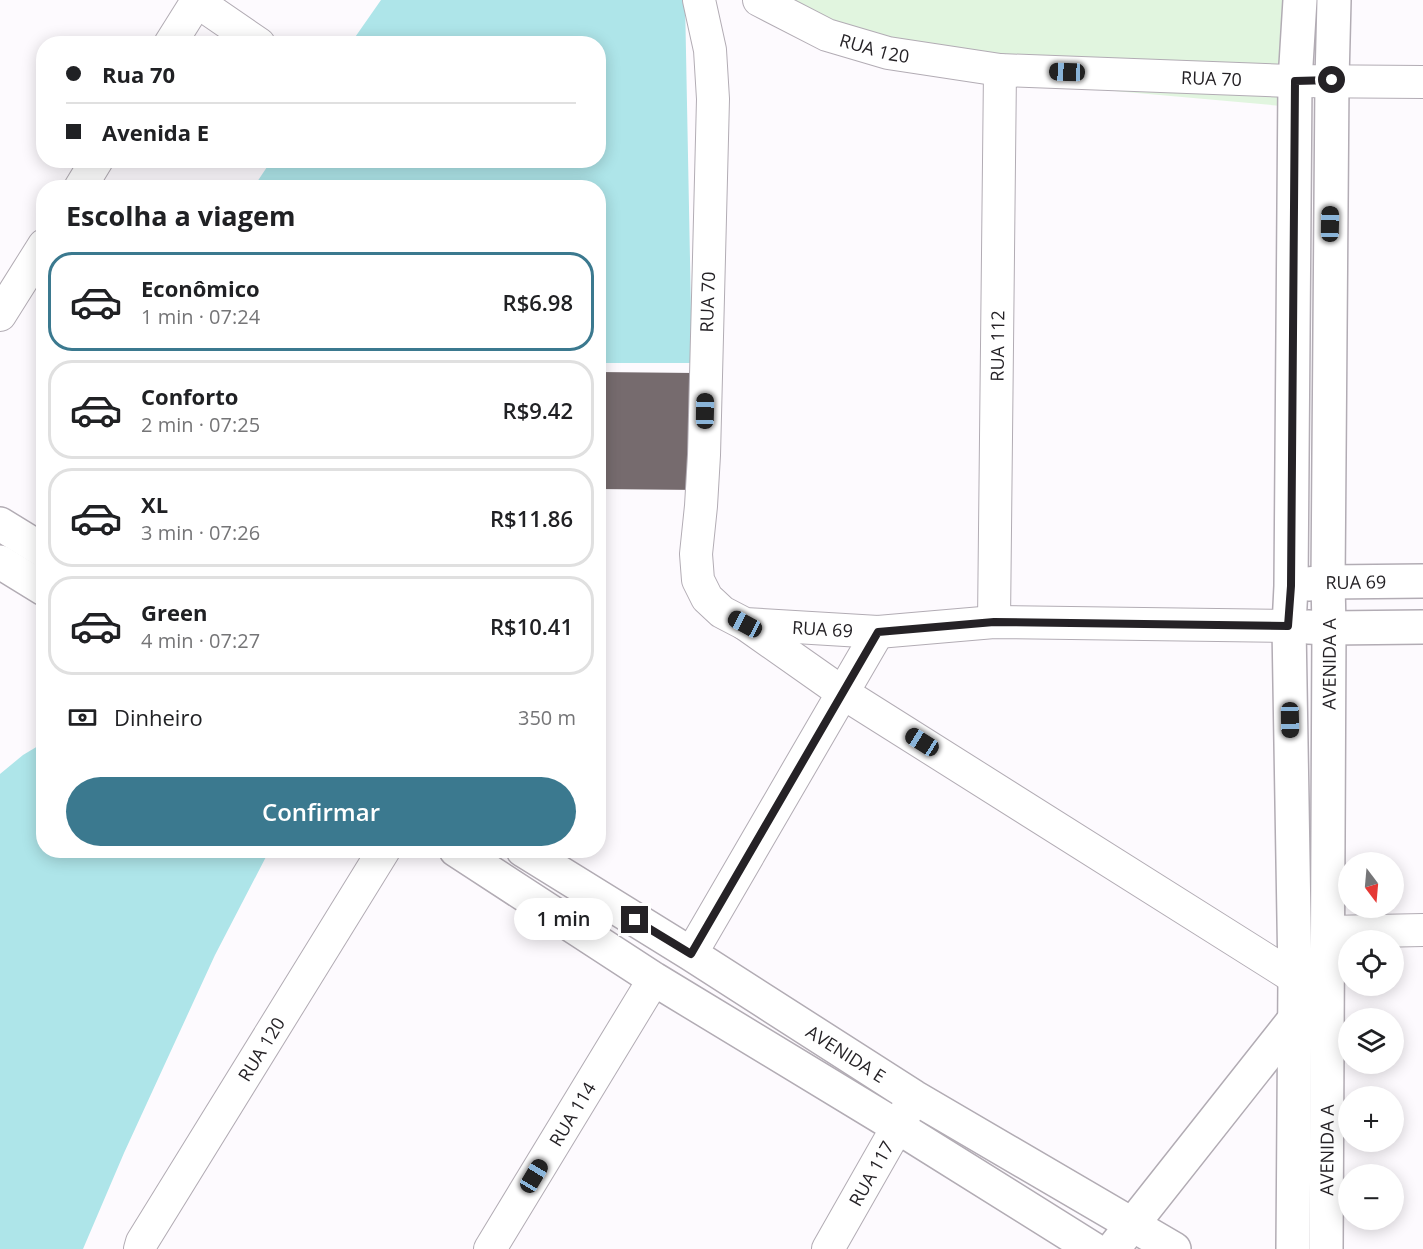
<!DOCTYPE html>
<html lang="pt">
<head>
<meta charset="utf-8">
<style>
  body { margin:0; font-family:"Open Sans",sans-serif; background:#f6f6f6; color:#202124; height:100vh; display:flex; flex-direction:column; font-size:22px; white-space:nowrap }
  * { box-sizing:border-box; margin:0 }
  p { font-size:20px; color:#757577 }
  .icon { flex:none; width:33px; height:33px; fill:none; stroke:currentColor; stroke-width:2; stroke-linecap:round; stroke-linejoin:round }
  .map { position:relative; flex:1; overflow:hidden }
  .sheet { position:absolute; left:36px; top:180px; width:570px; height:678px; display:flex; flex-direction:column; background:#fff; border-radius:24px; box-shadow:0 3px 15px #0003 }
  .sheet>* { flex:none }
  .top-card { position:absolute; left:36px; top:36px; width:570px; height:132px; border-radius:24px; box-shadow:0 3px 15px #0003; display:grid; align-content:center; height:132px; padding:0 30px; background:#fff }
  .needle { width:39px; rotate:164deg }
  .tools { position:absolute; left:1338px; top:852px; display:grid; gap:12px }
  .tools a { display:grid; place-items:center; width:66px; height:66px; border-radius:50%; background:#fff; box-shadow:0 3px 15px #0003; font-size:30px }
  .end { position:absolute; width:27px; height:27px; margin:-14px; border:8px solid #252226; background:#fff; box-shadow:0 0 0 3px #fff }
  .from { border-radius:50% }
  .bubble { position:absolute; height:42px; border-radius:21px; background:#fff; box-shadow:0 3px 15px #0003; font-size:20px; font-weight:600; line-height:42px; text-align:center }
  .car { position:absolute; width:18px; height:36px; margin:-18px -9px; border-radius:8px; box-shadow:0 0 4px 2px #0007; background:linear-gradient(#222 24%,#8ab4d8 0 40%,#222 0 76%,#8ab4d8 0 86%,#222 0) }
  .top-card b { display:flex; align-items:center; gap:21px; height:57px; font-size:22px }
  .top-card b+b { border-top:2px solid #e0e0e0 }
  .top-card i { width:15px; height:15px; background:#202124 }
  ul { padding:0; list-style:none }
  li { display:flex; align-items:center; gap:18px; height:99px; margin:0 12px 9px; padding:0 18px; border:3px solid #e0e0e0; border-radius:24px }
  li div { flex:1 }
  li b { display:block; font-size:22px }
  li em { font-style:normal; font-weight:600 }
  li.selected { border-color:#3b798f }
  li>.icon { width:54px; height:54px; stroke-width:1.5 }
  h2 { padding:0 30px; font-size:27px; line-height:72px }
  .pay { display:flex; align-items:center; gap:15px; height:66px; padding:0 30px; font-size:22px }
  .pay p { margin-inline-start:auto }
  .action { display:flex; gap:12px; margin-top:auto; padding:12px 30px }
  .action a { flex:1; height:69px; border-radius:36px; background:#3b798f; color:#fff; font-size:24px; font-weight:600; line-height:69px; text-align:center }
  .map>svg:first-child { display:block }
</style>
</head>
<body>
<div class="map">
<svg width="1423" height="1249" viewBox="0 0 1423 1249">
  <rect width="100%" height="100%" fill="#fdfafe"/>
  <path fill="#e1f5df" d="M 780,0 L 1295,0 L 1305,108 L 1001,81 Z"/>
  <path fill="#aee5e9" d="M 381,0 L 685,0 L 692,363 L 599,363 L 598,188 L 253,188 L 271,161 L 598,160 L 598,44 L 351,43 Z
    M 43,743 L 44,850 L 269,851 L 215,955 L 124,1153 L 83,1249 L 0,1249 L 0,774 L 23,755 Z"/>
  <path fill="#766b6e" d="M 598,372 L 695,373 L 699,490 L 598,489 Z"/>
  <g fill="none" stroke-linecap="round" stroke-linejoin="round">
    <g stroke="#b2acb4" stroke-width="34">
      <g id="minor">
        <path d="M 195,0 L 259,44"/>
        <path id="s1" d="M 699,0 L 710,50 L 713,99 L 704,455 L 701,506 L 696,554 L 698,580 L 707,598 L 722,612 L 745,624 L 878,632 L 994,622 L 1289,626"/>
        <path id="s2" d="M 759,0 L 827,35 L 888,53 L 1000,70 L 1289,81 L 1423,82"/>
        <path d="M 170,44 L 197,1"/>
        <path d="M 80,188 L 97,160"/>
        <path d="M 0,315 L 44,245"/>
        <path id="s3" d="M 994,622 L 1000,70"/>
        <path d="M 745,624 L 843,693 L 1295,978"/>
        <path d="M 1328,932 L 1423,930"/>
        <path d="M 691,954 L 878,632"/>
        <path id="s4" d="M 140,1249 L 142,1242 L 384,850"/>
        <path id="s5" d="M 490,1249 L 654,979"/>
        <path id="s6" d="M 828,1249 L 911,1103"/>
      </g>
    </g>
    <g stroke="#b2acb4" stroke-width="36">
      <g id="secondary">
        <path d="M 0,524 L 44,551"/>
        <path d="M 0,562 L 44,589"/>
        <path id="s7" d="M 1308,584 L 1328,582 L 1423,581"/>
        <path d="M 1308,627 L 1329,628 L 1423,627"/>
        <path d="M 456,850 L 654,979 L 898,1127 L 1093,1249"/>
        <path id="s8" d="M 523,850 L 691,954 L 914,1097 L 1174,1249"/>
        <path d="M 1113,1249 L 1294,1020"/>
        <path d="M 1293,1249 L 1295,978 L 1289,626 L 1291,586 L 1295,81 L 1300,0"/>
        <path id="s9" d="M 1326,1249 L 1329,628 L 1328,582 L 1332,80 L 1334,0"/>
      </g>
    </g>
    <use href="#minor" stroke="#fff" stroke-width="32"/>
    <use href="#secondary" stroke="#fff" stroke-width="33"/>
  </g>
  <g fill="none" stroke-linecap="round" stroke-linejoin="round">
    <path stroke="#252226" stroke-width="8" d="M 635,920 L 691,954 L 878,632 L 994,622 L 1288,626 L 1291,586 L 1295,81 L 1332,80"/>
  </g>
  <g text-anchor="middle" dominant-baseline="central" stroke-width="6" stroke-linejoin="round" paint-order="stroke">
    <g font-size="18" fill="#252226" stroke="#fff">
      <text stroke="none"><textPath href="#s2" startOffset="126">RUA 120</textPath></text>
      <text stroke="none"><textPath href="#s2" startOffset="465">RUA 70</textPath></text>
      <text transform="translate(707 302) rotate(-88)">RUA 70</text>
      <text stroke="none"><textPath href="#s3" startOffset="276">RUA 112</textPath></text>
      <text stroke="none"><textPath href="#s7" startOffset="48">RUA 69</textPath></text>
      <text stroke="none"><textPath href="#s1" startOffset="726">RUA 69</textPath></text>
      <text stroke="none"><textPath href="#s9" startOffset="585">AVENIDA A</textPath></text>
      <text stroke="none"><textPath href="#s4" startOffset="234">RUA 120</textPath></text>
      <text stroke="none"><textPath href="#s8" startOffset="382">AVENIDA E</textPath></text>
      <text stroke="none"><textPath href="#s5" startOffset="158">RUA 114</textPath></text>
      <text stroke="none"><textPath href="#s9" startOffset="99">AVENIDA A</textPath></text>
      <text stroke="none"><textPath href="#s6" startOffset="87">RUA 117</textPath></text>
    </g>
  </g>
</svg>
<div class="tools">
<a><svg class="needle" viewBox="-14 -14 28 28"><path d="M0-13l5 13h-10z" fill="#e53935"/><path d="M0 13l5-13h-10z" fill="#757577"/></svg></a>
<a><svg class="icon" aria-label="locate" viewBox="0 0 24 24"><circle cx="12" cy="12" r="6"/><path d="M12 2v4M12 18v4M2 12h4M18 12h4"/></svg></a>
<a><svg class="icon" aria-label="layers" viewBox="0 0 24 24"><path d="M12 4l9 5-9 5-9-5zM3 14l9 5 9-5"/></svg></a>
<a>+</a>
<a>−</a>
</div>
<i class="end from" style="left:1332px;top:80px"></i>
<i class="end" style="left:635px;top:920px"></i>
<div class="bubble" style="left:514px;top:898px;width:99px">1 min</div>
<i class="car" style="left:1067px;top:72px;rotate:272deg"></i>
<i class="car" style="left:1330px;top:224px;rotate:1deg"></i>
<i class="car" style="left:705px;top:411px;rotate:1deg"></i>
<i class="car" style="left:745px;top:624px;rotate:298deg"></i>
<i class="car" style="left:1290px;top:720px;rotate:179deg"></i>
<i class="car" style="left:922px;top:742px;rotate:302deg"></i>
<i class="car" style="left:534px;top:1176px;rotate:31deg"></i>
<div class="top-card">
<b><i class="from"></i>Rua 70</b>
<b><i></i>Avenida E</b>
</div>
<section class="sheet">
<h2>Escolha a viagem</h2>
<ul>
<li class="selected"><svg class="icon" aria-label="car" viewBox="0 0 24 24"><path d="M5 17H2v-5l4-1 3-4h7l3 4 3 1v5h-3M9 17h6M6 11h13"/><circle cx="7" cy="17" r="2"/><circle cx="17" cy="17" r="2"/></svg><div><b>Econômico</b><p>1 min · 07:24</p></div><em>R$6.98</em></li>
<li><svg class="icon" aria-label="car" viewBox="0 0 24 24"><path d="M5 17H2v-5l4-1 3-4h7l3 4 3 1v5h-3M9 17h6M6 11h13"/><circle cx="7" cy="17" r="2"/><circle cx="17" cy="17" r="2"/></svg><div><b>Conforto</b><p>2 min · 07:25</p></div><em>R$9.42</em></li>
<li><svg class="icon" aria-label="car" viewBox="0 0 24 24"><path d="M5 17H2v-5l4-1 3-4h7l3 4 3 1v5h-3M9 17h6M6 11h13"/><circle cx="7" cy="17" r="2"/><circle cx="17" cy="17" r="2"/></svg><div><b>XL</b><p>3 min · 07:26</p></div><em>R$11.86</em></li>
<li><svg class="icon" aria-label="car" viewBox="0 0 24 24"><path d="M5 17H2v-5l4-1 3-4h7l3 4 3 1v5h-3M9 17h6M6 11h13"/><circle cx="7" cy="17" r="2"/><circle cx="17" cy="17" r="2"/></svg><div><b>Green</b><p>4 min · 07:27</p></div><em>R$10.41</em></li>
</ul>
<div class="pay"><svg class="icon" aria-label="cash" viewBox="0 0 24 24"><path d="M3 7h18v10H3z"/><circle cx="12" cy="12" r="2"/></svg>Dinheiro<p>350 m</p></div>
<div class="action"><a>Confirmar</a></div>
</section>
</div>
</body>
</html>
